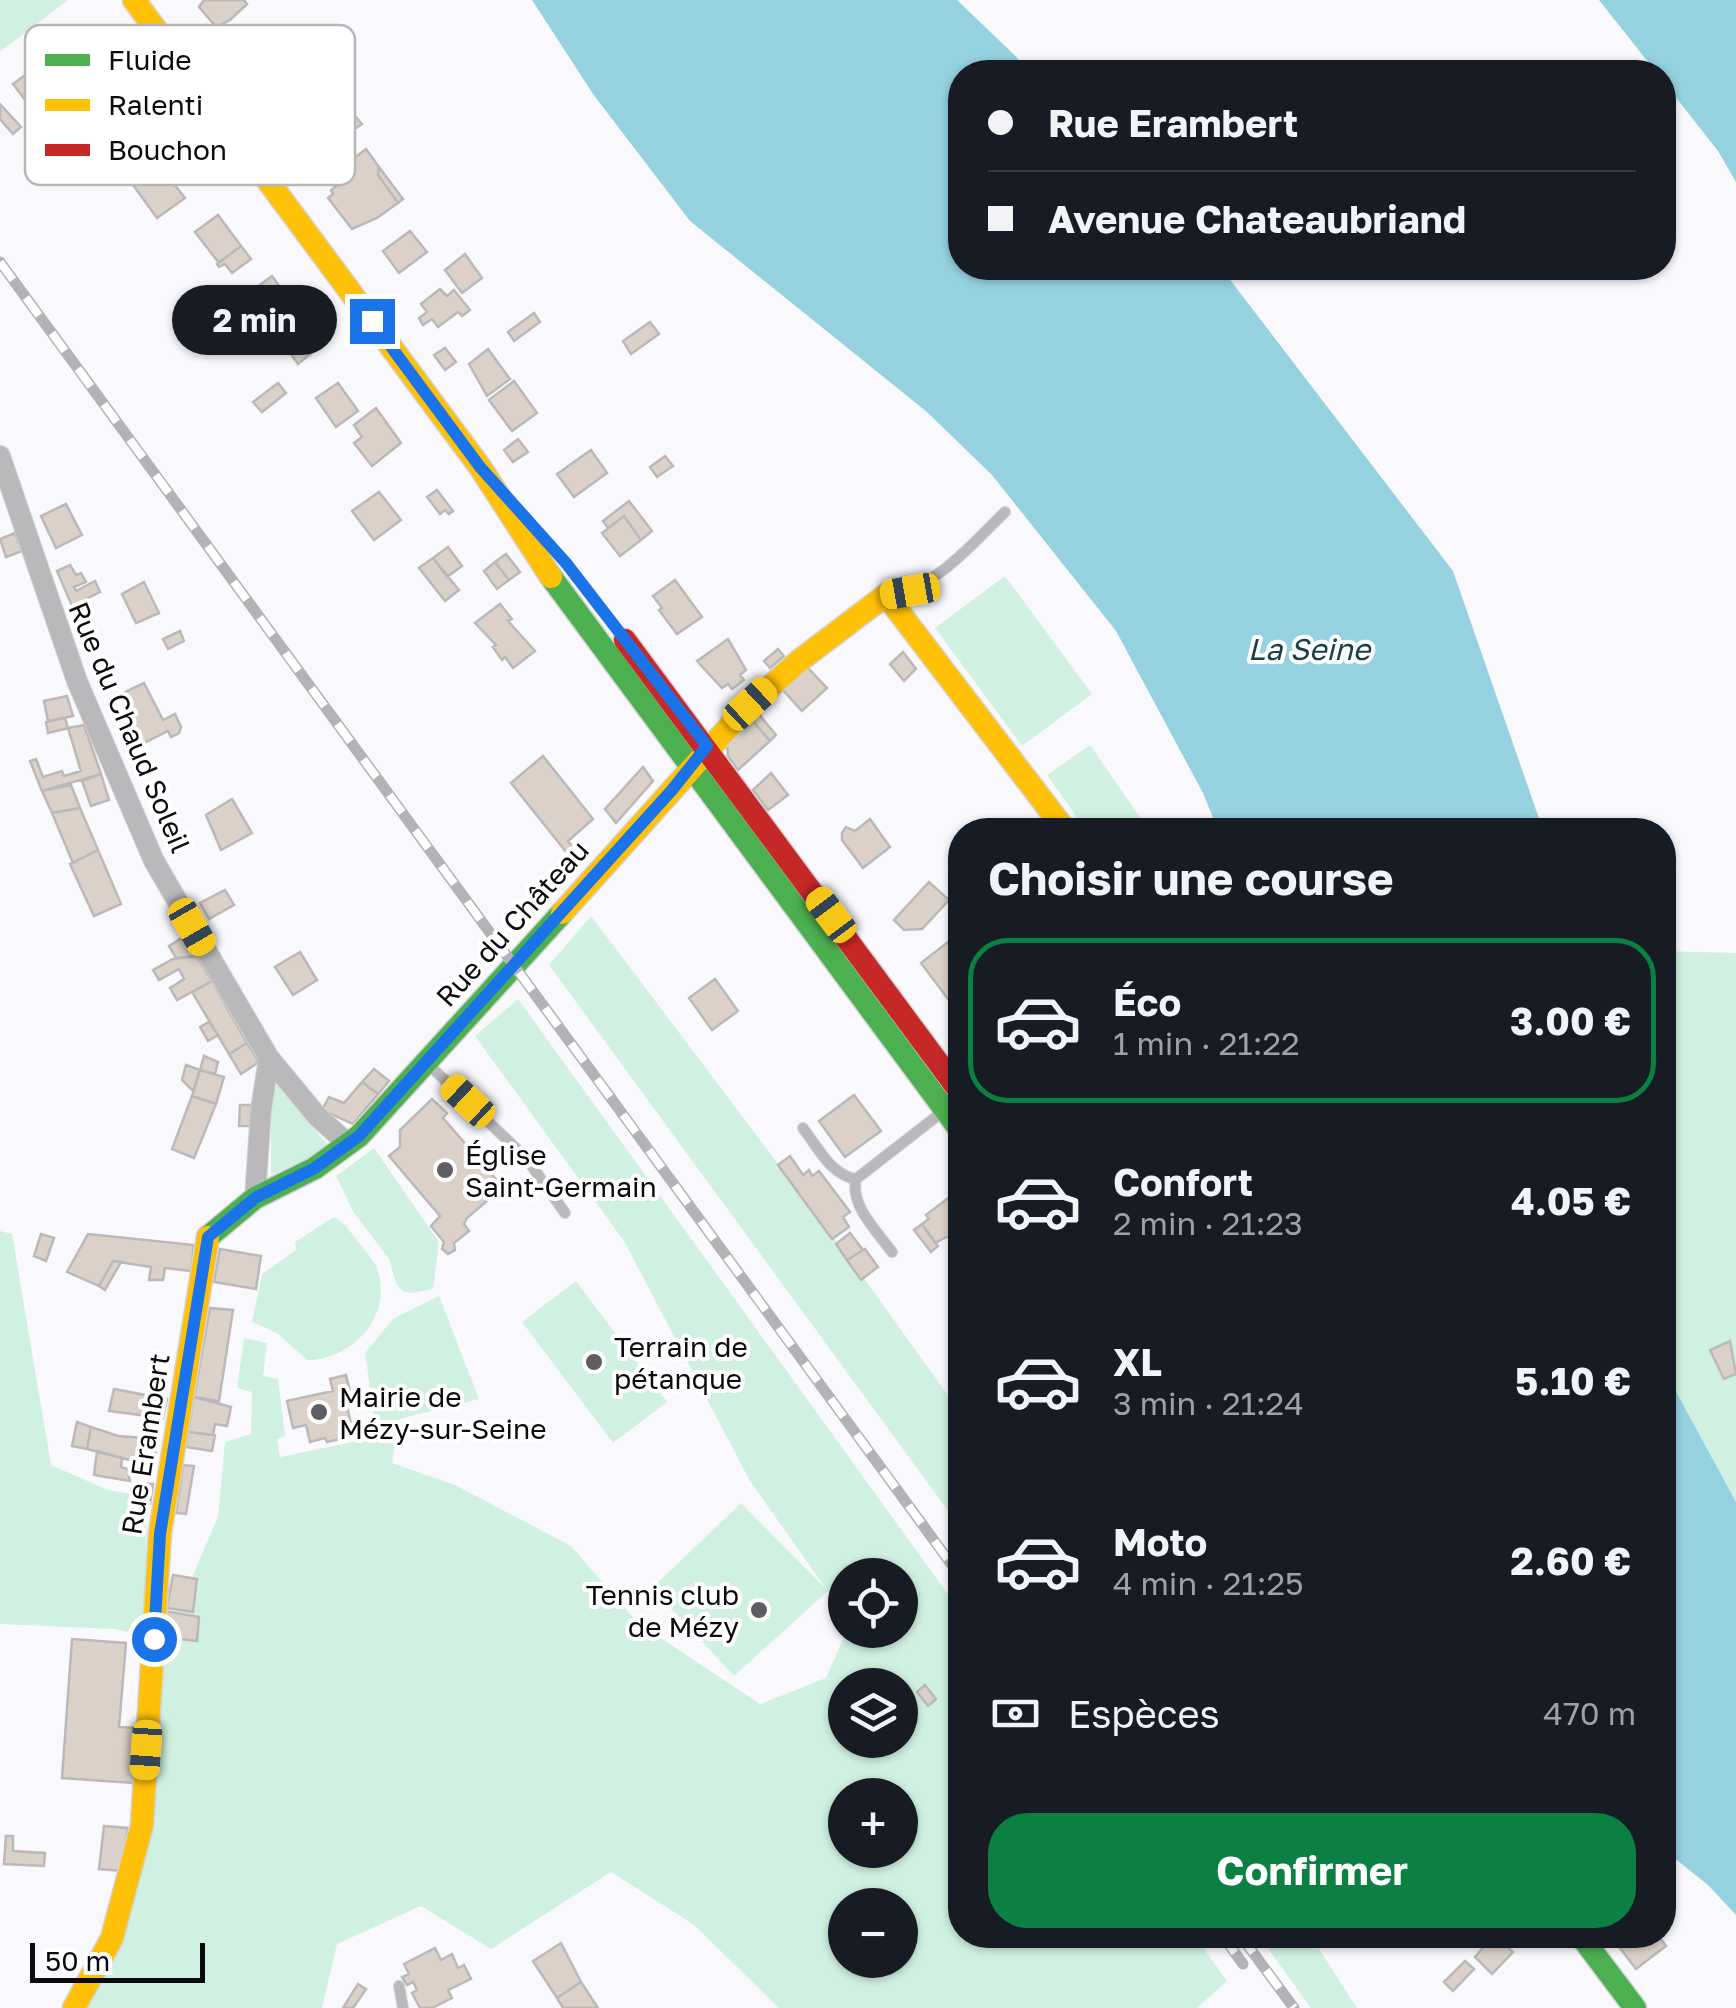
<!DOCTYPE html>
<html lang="fr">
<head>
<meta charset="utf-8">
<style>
  body { margin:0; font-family:"Golos Text",sans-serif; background:#242831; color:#f1f3f6; height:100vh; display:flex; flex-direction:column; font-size:38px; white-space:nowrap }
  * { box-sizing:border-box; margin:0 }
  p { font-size:32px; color:#9ea1a6 }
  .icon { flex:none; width:55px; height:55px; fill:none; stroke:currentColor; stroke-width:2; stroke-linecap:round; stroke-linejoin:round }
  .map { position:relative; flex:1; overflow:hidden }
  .side { position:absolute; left:948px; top:818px; width:728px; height:1130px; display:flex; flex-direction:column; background:#171b24; border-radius:40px; box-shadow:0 2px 8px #0004 }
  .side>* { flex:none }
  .guide { position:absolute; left:948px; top:60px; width:728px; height:220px; border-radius:40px; box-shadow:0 2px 8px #0004; display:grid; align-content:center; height:220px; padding:0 40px; background:#171b24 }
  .tools { position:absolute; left:828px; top:1558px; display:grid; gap:20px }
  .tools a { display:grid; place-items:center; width:90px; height:90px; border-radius:50%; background:#171b24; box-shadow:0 2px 8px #0004; font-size:50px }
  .scale { position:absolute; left:30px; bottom:25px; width:175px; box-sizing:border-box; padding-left:10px; border:5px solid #0b0b0f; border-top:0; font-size:28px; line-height:35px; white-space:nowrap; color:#0b0b0f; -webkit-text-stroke:8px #fff; paint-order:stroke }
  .end { position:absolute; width:45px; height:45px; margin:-22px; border:12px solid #1a73e8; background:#fff; box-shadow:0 0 0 5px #fff }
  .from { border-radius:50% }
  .bubble { position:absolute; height:70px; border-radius:35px; background:#171b24; box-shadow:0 2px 8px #0004; font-size:32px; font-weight:700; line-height:70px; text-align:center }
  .car { position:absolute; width:30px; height:60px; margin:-30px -15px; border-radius:12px; box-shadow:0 0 8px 2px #0007; background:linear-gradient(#f5c518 24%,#345 0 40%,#f5c518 0 76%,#345 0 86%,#f5c518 0) }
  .guide b { display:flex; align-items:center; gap:35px; height:95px; font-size:38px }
  .guide b+b { border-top:2px solid #363941 }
  .guide i { width:25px; height:25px; background:#f1f3f6 }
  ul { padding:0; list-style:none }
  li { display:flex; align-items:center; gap:30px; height:165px; margin:0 20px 15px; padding:0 20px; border:5px solid transparent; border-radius:40px }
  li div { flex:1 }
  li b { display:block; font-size:38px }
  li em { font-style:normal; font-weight:700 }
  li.selected { border-color:#0b8043 }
  li>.icon { width:90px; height:90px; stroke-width:1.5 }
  h2 { padding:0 40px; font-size:45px; line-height:120px }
  .pay { display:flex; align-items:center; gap:25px; height:110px; padding:0 40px; font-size:38px }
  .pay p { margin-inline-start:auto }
  .cta { display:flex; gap:20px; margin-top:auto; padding:20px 40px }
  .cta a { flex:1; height:115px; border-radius:40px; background:#0b8043; color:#fff; font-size:40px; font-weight:700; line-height:115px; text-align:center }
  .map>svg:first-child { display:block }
</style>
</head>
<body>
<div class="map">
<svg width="1736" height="2008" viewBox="0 0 1736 2008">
  <rect width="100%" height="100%" fill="#f9f8fc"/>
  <path fill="#d0f1e2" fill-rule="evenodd" d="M 0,0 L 68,0 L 0,52 Z
    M 1005,576 L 1092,694 L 1022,746 L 935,628 Z
    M 1090,745 L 1142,820 L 1127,830 L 1086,830 L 1047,775 Z
    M 591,916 L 853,1263 L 960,1412 L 960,1527 L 549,965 Z
    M 1662,951 L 1736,953 L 1736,1502 L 1672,1384 L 1663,1338 Z
    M 518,999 L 960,1611 L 960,1935 L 1194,1935 L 1227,1981 L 1197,2008 L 779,2008 L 693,1924 L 611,1872 L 491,1949 L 421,1906 L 337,1944 L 322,2008 L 86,2008 L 121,1939 L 166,1637 L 218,1517 L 225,1442 L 251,1434 L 252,1392 L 237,1388 L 244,1338 L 267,1343 L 263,1376 L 278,1379 L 285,1436 L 277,1439 L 280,1457 L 377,1437 L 365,1353 L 393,1319 L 439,1296 L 479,1399 L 399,1419 L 392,1463 L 455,1485 L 571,1546 L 638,1623 L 760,1704 L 826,1678 L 847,1630 L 900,1630 L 900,1575 L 845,1575 L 845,1614 L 828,1591 L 734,1676 L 652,1588 L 741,1503 L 827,1590 L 750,1481 L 624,1241 L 475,1036 ZM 845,1685 L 900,1685 L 900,1740 L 845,1740 ZM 845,1795 L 900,1795 L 900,1850 L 845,1850 ZM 845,1905 L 900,1905 L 900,1960 L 845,1960 Z
    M 279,1084 L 330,1148 L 271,1175 L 271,1090 Z
    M 374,1148 L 439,1242 L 433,1289 L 412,1293 L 402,1291 L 396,1283 L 389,1259 L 354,1213 L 336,1176 Z
    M 334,1217 C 344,1222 349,1230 356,1239 C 362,1247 370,1255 375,1264 C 397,1312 354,1360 307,1360 L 277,1333 L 252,1322 L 262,1274 L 296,1250 L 295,1242 Z
    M 0,1231 L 12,1234 L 51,1465 L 108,1490 L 147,1497 L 145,1635 L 114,1629 L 0,1624 Z
    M 576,1281 L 667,1402 L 613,1443 L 522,1322 Z
    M 1258,1935 L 1310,1935 L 1357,2008 L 1311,2008 Z"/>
  <path fill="#96d1df" d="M 532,0 L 957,0 L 1032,72 L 960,72 L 960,268 L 1221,268 L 1453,571 L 1543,830 L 1218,830 L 1203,793 L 1116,631 L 992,475 L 927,412 L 690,221 L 593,94 Z
    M 1599,0 L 1736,0 L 1736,182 L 1718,151 L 1663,81 L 1662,72 L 1656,72 Z
    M 1662,1338 L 1672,1384 L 1736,1502 L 1736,1915 L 1708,1885 L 1663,1849 Z"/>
  <path fill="#dbd1c9" stroke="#bab8b8" stroke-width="2.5" d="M 204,0 L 244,0 L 247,4 L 230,20 L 216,27 L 199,7 Z
    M 38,66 L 66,103 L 42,122 L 13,84 Z
    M 338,97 L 362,124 L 347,134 L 326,106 Z
    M 0,104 L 21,127 L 13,134 L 0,119 Z
    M 366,149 L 379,167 L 378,175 L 398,203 L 377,218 L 352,229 L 328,198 L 333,194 L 331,190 L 346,178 L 340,169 Z
    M 159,165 L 185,198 L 157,218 L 133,185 Z
    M 379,167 L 403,199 L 398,203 L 378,175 Z
    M 218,215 L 241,246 L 219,263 L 195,232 Z
    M 410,231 L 427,252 L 399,273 L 383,251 Z
    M 241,246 L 251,259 L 232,273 L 225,264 L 219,267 L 217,264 Z
    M 465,254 L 482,278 L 462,293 L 445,270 Z
    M 272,276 L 287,297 L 258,319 L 242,298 Z
    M 440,289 L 447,296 L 454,290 L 470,310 L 462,316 L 458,312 L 438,327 L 432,319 L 423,325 L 419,318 L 427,312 L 421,304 Z
    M 534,313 L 540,322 L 514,341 L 508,332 Z
    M 300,322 L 319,347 L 298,364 L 279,337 Z
    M 650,322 L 659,334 L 631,354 L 623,341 Z
    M 445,348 L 456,362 L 445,370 L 434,355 Z
    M 488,349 L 510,379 L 487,396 L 469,364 Z
    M 514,381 L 537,413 L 512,431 L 489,400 Z
    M 278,383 L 286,393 L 262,412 L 253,402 Z
    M 338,383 L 358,411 L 336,427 L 316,398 Z
    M 376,408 L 401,443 L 372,466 L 354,443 L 362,437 L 354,425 Z
    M 518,439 L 528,452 L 513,462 L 504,450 Z
    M 591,450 L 607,473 L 574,497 L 557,474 Z
    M 665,456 L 673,466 L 657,477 L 650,467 Z
    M 437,490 L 453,511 L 449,514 L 445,510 L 440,514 L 427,497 Z
    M 379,492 L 401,520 L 374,540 L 352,511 Z
    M 629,501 L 652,531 L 641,540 L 624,516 L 608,528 L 603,521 Z
    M 66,504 L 82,535 L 56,548 L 41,516 Z
    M 624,516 L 641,540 L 620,556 L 602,533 Z
    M 15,533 L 22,551 L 6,557 L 0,539 Z
    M 448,547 L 462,566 L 447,577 L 433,558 Z
    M 506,554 L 520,572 L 509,580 L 495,562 Z
    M 433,558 L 459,590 L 445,601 L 419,568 Z
    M 495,562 L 509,580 L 497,589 L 484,571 Z
    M 70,565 L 76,575 L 81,573 L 86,582 L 74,587 L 76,591 L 95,581 L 100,592 L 72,606 L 57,571 Z
    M 675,580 L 702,617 L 677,634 L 659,610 L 662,608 L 653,596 Z
    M 144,582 L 159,613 L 136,623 L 122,594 Z
    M 500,604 L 512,619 L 508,621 L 535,651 L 513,668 L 505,657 L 502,660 L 493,647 L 496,645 L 475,623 Z
    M 180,631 L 184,641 L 168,649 L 163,639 Z
    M 728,639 L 746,670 L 740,675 L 744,680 L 732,689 L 728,684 L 722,688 L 697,661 Z
    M 778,649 L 784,656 L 770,668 L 764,661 Z
    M 903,652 L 916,669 L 904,681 L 890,664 Z
    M 806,666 L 827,688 L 802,711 L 782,689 Z
    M 144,683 L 163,720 L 175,714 L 181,727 L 179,733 L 171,737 L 168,731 L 142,744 L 121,694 Z
    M 67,696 L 73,716 L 48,721 L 44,701 Z
    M 760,710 L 761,717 L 776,735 L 770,741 L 751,719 Z
    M 65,718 L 68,728 L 48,733 L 46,722 Z
    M 751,719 L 770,741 L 738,770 L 728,756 L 727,744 Z
    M 84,725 L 101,774 L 42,791 L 30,761 L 36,759 L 43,777 L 62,771 L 64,776 L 81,771 L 68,728 Z
    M 543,756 L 593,819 L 568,841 L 574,848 L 567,853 L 511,783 Z
    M 643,767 L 653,781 L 616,823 L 605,809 Z
    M 771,773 L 788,795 L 768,810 L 753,790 Z
    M 101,774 L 109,800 L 91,806 L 82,781 Z
    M 71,785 L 80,808 L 52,813 L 42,791 Z
    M 232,799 L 252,833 L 221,850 L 206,815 Z
    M 80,808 L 98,850 L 73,863 L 52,813 Z
    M 870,819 L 890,847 L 863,868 L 842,840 L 842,833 L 846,827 L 855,831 Z
    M 98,850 L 121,904 L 94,916 L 70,864 Z
    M 929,882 L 949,900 L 922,929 L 904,930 L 894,920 Z
    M 225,890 L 234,905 L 209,919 L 200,903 Z
    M 185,936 L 197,956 L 176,958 L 169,946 Z
    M 952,939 L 960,950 L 960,1015 L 921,963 Z
    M 300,952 L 317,980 L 293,995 L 275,967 Z
    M 197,956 L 212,981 L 177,1000 L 170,988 L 184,979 L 179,969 L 159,980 L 153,970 L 173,959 Z
    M 715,979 L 738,1011 L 712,1030 L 689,998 Z
    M 212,981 L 247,1043 L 229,1054 L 192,992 Z
    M 209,1022 L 218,1035 L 208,1041 L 200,1027 Z
    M 247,1043 L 259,1062 L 241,1074 L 229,1054 Z
    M 204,1056 L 218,1062 L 215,1074 L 200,1070 Z
    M 186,1065 L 200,1070 L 193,1091 L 182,1080 Z
    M 374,1069 L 389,1081 L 378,1094 L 362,1082 Z
    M 200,1070 L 224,1077 L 216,1104 L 192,1096 Z
    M 362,1082 L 378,1094 L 353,1124 L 322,1110 L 329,1097 L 344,1103 Z
    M 854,1095 L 881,1131 L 845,1157 L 819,1121 Z
    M 192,1096 L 216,1104 L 194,1158 L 172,1149 Z
    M 432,1099 L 447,1113 L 443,1118 L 503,1187 L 467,1218 L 464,1224 L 469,1231 L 454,1243 L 455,1250 L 448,1254 L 442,1249 L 444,1242 L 431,1226 L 440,1216 L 389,1156 L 400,1147 L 400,1130 Z
    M 240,1105 L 251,1105 L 250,1126 L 239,1126 Z
    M 790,1156 L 803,1175 L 809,1170 L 812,1176 L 819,1171 L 850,1212 L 843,1217 L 849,1227 L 832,1239 L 778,1165 Z
    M 951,1196 L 960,1209 L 960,1230 L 935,1243 L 922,1224 L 929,1219 L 926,1215 Z
    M 922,1224 L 938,1246 L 931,1252 L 914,1230 Z
    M 850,1233 L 863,1250 L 847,1260 L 836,1244 Z
    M 41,1234 L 54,1238 L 46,1261 L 34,1256 Z
    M 88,1234 L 194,1245 L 191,1271 L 165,1268 L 163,1280 L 149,1280 L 151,1267 L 113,1261 L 99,1286 L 67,1272 Z
    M 220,1249 L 261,1256 L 256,1289 L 214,1282 Z
    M 865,1249 L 878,1267 L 861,1280 L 847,1260 Z
    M 113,1261 L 121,1262 L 105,1290 L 99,1286 Z
    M 210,1308 L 233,1310 L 219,1401 L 194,1397 Z
    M 1730,1341 L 1736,1374 L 1724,1379 L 1710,1350 Z
    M 346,1375 L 350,1391 L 344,1392 L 351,1424 L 357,1422 L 360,1434 L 327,1442 L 325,1438 L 310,1442 L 306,1425 L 293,1428 L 287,1401 L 333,1391 L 330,1379 Z
    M 114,1389 L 167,1399 L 163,1418 L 109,1411 Z
    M 194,1397 L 231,1407 L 227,1426 L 215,1424 L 213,1435 L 188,1432 Z
    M 77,1422 L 91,1427 L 87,1449 L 72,1446 Z
    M 91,1427 L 118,1436 L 158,1439 L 153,1466 L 87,1449 Z
    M 188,1432 L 215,1435 L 212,1451 L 186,1447 Z
    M 97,1451 L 122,1458 L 121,1467 L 127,1469 L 130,1481 L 94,1475 Z
    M 183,1465 L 194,1466 L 186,1514 L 176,1513 Z
    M 143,1483 L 153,1484 L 150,1504 L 140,1503 Z
    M 173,1575 L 197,1579 L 193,1612 L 167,1608 Z
    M 165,1611 L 199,1617 L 197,1641 L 172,1638 L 169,1651 L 163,1650 Z
    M 72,1639 L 126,1643 L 119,1727 L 137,1728 L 133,1783 L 62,1778 Z
    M 925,1685 L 936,1699 L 928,1706 L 917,1692 Z
    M 104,1826 L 128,1828 L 122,1871 L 99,1869 Z
    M 6,1836 L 13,1836 L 13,1851 L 45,1853 L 44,1866 L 4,1864 Z
    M 1494,1935 L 1513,1952 L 1492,1974 L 1475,1957 Z
    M 1618,1935 L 1658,1935 L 1666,1946 L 1636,1969 L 1613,1939 Z
    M 561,1943 L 581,1982 L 557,1998 L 533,1961 Z
    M 435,1948 L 441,1960 L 452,1954 L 458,1968 L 464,1965 L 471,1979 L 448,1990 L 452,1998 L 432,2008 L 420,2008 L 412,1993 L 417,1990 L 413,1982 L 407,1985 L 402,1977 L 409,1974 L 404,1964 Z
    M 1465,1961 L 1474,1969 L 1453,1991 L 1444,1982 Z
    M 581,1982 L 598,2008 L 563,2008 L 557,1998 Z
    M 358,1984 L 366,1989 L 353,2008 L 343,2008 Z"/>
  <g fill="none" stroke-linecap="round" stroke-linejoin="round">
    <g stroke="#d3d3d5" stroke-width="12">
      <path id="lane" d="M 890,595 C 938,587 971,544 1005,512
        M 427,1063 L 527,1159 L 565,1213
        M 803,1128 C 818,1148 831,1175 856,1179
        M 892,1252 C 877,1231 850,1206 856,1179 L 941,1113
        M 399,1986 L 403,2008"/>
    </g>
    <g stroke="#d3d3d5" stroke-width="22">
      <path id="street" d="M 0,456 L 77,681 L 154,861 L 269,1058 L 317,1116 L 348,1144
        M 255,1198 L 261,1109 L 269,1058"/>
    </g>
    <g stroke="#d3d3d5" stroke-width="25">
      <path id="fast" d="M 551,577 L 960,1130
        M 208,1237 L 255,1198 L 315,1168 L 359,1136 L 562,913
        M 1580,1935 L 1635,2008"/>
    </g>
    <g stroke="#d3d3d5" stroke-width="25">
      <path id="slow" d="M 134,0 L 480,467 L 551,577
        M 562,913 L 745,709 L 799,661 L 886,595 L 1065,830
        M 74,2008 L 112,1938 L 142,1825 L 160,1533 L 208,1237"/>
    </g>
    <g stroke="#d3d3d5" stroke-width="25">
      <path id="jam" d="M 625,640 L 960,1092"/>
    </g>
    <use href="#lane" stroke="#b9b8bb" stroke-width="10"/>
    <use href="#street" stroke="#b9b8bb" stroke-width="20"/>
    <use href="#fast" stroke="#4caf50" stroke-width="22"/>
    <use href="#slow" stroke="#ffc107" stroke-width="22"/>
    <use href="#jam" stroke="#c62828" stroke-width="22"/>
    <g stroke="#b3b3b6" stroke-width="11">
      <path id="rail" d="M 0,262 L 960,1576
        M 1222,1935 L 1243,1964
        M 1240,1935 L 1294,2008"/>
    </g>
    <use href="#rail" stroke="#fff" stroke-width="8" stroke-dasharray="22" stroke-linecap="butt"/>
  </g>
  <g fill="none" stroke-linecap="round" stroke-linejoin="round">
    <path stroke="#1a73e8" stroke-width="12" d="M 154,1639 L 160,1534 L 208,1237 L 255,1198 L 315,1168 L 359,1136 L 672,790 L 707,746 L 566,563 L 480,467 L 372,321"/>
  </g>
  <g fill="#5e5e62" stroke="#fff" stroke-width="4">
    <circle cx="445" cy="1170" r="10"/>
    <circle cx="594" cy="1362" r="10"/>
    <circle cx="319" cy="1412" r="10"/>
    <circle cx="759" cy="1610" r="10"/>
  </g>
  <g text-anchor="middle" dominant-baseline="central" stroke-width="8" stroke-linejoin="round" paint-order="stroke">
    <g font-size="28" fill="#0b0b0f" stroke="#fff">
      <text transform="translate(130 727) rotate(67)">Rue du Chaud Soleil</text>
      <text transform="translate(512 923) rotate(-48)">Rue du Château</text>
      <text transform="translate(145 1444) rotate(-81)">Rue Erambert</text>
    </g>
    <g font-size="28" fill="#0b0b0f" stroke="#fff" text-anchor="start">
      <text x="465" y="1154">Église<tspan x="465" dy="32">Saint-Germain</tspan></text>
      <text x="614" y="1346">Terrain de<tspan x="614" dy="32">pétanque</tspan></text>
      <text x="339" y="1396">Mairie de<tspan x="339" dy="32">Mézy-sur-Seine</tspan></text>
      <text x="739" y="1594" text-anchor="end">Tennis club<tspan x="739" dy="32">de Mézy</tspan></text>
    </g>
    <g font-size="30" font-style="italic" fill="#184048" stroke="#fff">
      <text x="1309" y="649">La Seine</text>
    </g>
  </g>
  <rect x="25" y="25" width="330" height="160" rx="15" fill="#fff" stroke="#b6b6b7" stroke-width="2.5"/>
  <rect x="45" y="54" width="45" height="12" fill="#4caf50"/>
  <rect x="45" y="99" width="45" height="12" fill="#ffc107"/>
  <rect x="45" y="144" width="45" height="12" fill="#c62828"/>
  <g font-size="28" fill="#0b0b0f">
    <text x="108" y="70">Fluide</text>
    <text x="108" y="115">Ralenti</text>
    <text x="108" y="160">Bouchon</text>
  </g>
</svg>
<div class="tools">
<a><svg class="icon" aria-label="locate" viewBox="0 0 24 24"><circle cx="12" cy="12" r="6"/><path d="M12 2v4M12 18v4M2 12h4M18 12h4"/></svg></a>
<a><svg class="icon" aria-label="layers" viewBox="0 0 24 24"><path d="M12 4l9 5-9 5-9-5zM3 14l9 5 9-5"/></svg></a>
<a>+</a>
<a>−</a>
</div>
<div class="scale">50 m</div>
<i class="end from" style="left:154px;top:1639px"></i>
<i class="end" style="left:372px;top:321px"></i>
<div class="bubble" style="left:172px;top:285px;width:165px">2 min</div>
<i class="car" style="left:910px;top:591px;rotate:260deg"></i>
<i class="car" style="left:750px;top:704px;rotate:47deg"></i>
<i class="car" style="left:831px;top:915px;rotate:323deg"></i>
<i class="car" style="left:192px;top:927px;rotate:150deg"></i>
<i class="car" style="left:468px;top:1101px;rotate:313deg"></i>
<i class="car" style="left:146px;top:1750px;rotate:184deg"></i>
<div class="guide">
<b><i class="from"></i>Rue Erambert</b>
<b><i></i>Avenue Chateaubriand</b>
</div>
<section class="side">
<h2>Choisir une course</h2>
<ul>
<li class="selected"><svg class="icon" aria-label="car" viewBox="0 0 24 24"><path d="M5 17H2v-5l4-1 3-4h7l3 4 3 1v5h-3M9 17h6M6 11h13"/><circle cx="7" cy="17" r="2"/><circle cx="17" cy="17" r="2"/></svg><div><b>Éco</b><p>1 min · 21:22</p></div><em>3.00 €</em></li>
<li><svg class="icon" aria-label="car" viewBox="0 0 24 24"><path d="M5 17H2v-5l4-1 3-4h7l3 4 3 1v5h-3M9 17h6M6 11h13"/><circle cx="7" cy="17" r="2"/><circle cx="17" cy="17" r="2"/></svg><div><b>Confort</b><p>2 min · 21:23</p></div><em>4.05 €</em></li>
<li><svg class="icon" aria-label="car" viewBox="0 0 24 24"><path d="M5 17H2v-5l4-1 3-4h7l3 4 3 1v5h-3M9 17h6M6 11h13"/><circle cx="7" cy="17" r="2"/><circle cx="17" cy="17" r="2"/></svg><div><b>XL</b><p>3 min · 21:24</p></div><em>5.10 €</em></li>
<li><svg class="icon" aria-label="car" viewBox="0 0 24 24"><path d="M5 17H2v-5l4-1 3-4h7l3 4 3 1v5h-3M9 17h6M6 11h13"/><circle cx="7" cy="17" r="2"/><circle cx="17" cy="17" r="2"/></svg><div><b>Moto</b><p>4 min · 21:25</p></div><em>2.60 €</em></li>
</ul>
<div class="pay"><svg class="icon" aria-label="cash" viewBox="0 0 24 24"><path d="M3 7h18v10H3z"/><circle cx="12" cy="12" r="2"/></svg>Espèces<p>470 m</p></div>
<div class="cta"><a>Confirmer</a></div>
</section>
</div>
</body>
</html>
